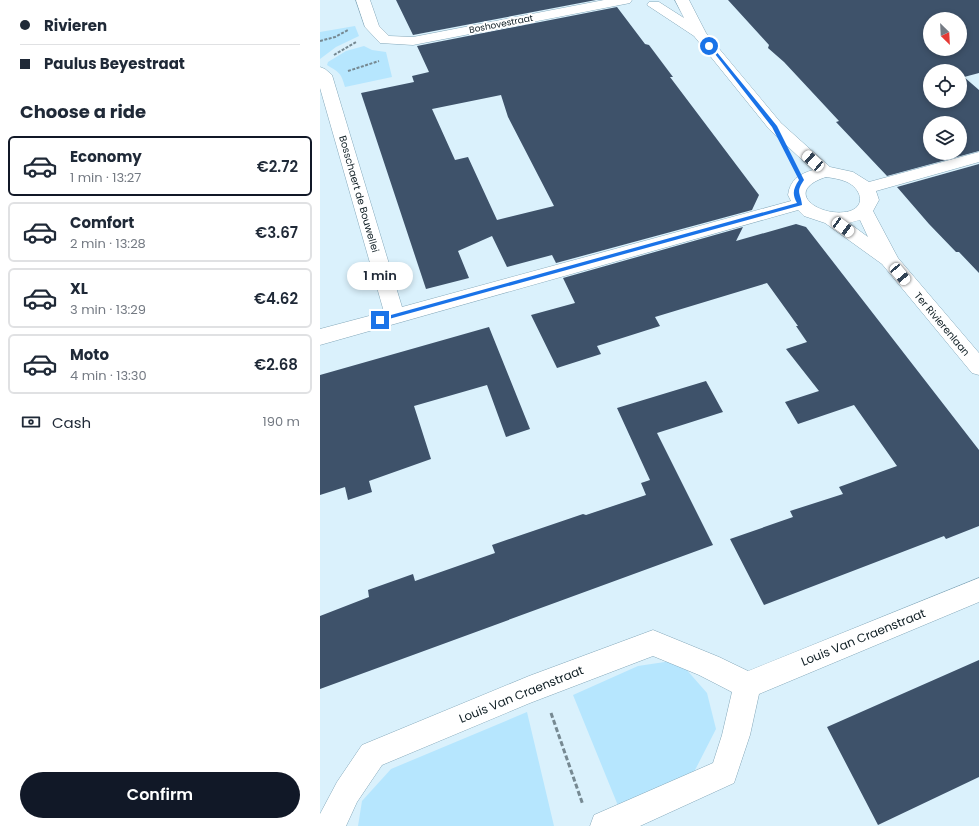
<!DOCTYPE html>
<html lang="en">
<head>
<meta charset="utf-8">
<style>
  body { margin:0; font-family:Poppins,sans-serif; background:#f6f6f7; color:#1f2937; height:100vh; display:flex; flex-direction:column; font-size:15px; white-space:nowrap }
  * { box-sizing:border-box; margin:0 }
  p { font-size:13px; color:#747a83 }
  .icon { flex:none; width:22px; height:22px; fill:none; stroke:currentColor; stroke-width:2; stroke-linecap:round; stroke-linejoin:round }
  .map { position:relative; flex:1; overflow:hidden }
  .sheet { display:flex; flex-direction:column; background:#fff; width:320px }
  .sheet>* { flex:none }
  .banner { display:grid; align-content:center; height:88px; padding:0 20px; background:#fff }
  .needle { width:26px; rotate:156deg }
  .buttons { position:absolute; left:603px; top:12px; display:grid; gap:8px }
  .buttons a { display:grid; place-items:center; width:44px; height:44px; border-radius:50%; background:#fff; box-shadow:0 2px 6px #0003; font-size:20px }
  .end { position:absolute; width:18px; height:18px; margin:-9px; border:5px solid #1a73e8; background:#fff; box-shadow:0 0 0 2px #fff }
  .from { border-radius:50% }
  .bubble { position:absolute; height:28px; border-radius:14px; background:#fff; box-shadow:0 2px 6px #0003; font-size:13px; font-weight:600; line-height:28px; text-align:center }
  .car { position:absolute; width:12px; height:24px; margin:-12px -6px; border-radius:5px; box-shadow:0 0 3px 1px #0007; background:linear-gradient(#fff 24%,#345 0 40%,#fff 0 76%,#345 0 86%,#fff 0) }
  .banner b { display:flex; align-items:center; gap:14px; height:38px; font-size:15px }
  .banner b+b { border-top:1px solid #e0e1e3 }
  .banner i { width:10px; height:10px; background:#1f2937 }
  ul { padding:0; list-style:none }
  li { display:flex; align-items:center; gap:12px; height:60px; margin:0 8px 6px; padding:0 12px; border:2px solid #e0e1e3; border-radius:6px }
  li div { flex:1 }
  li b { display:block; font-size:15px }
  li em { font-style:normal; font-weight:600 }
  li.selected { border-color:#111827 }
  li>.icon { width:36px; height:36px; stroke-width:1.5 }
  h2 { padding:0 20px; font-size:18px; line-height:48px }
  .pay { display:flex; align-items:center; gap:10px; height:44px; padding:0 20px; font-size:15px }
  .pay p { margin-inline-start:auto }
  .primary-button { display:flex; gap:8px; margin-top:auto; padding:8px 20px }
  .primary-button a { flex:1; height:46px; border-radius:24px; background:#111827; color:#fff; font-size:16px; font-weight:600; line-height:46px; text-align:center }
  main { display:flex; flex:1; min-height:0 }
  .map>svg:first-child { display:block }
</style>
</head>
<body>
<main>
<section class="sheet">
<div class="banner">
<b><i class="from"></i>Rivieren</b>
<b><i></i>Paulus Beyestraat</b>
</div>
<h2>Choose a ride</h2>
<ul>
<li class="selected"><svg class="icon" aria-label="car" viewBox="0 0 24 24"><path d="M5 17H2v-5l4-1 3-4h7l3 4 3 1v5h-3M9 17h6M6 11h13"/><circle cx="7" cy="17" r="2"/><circle cx="17" cy="17" r="2"/></svg><div><b>Economy</b><p>1 min · 13:27</p></div><em>€2.72</em></li>
<li><svg class="icon" aria-label="car" viewBox="0 0 24 24"><path d="M5 17H2v-5l4-1 3-4h7l3 4 3 1v5h-3M9 17h6M6 11h13"/><circle cx="7" cy="17" r="2"/><circle cx="17" cy="17" r="2"/></svg><div><b>Comfort</b><p>2 min · 13:28</p></div><em>€3.67</em></li>
<li><svg class="icon" aria-label="car" viewBox="0 0 24 24"><path d="M5 17H2v-5l4-1 3-4h7l3 4 3 1v5h-3M9 17h6M6 11h13"/><circle cx="7" cy="17" r="2"/><circle cx="17" cy="17" r="2"/></svg><div><b>XL</b><p>3 min · 13:29</p></div><em>€4.62</em></li>
<li><svg class="icon" aria-label="car" viewBox="0 0 24 24"><path d="M5 17H2v-5l4-1 3-4h7l3 4 3 1v5h-3M9 17h6M6 11h13"/><circle cx="7" cy="17" r="2"/><circle cx="17" cy="17" r="2"/></svg><div><b>Moto</b><p>4 min · 13:30</p></div><em>€2.68</em></li>
</ul>
<div class="pay"><svg class="icon" aria-label="cash" viewBox="0 0 24 24"><path d="M3 7h18v10H3z"/><circle cx="12" cy="12" r="2"/></svg>Cash<p>190 m</p></div>
<div class="primary-button"><a>Confirm</a></div>
</section>
<div class="map">
<svg width="659" height="826" viewBox="0 0 659 826">
  <rect width="100%" height="100%" fill="#daf1fc"/>
  <path fill="#b6e6fe" d="M 35,26 L 39,36 L 16,47 L 0,59 L 0,32 Z
    M 44,46 L 52,50 L 66,52 L 72,77 L 25,87 C 21,73 20,73 7,65 L 8,62 L 26,51 Z
    M 358,660 L 387,693 L 396,729 L 373,774 L 299,808 L 253,695 L 318,666 Z
    M 207,712 L 234,826 L 38,826 L 42,801 L 71,769 Z"/>
  <path fill="#3e526a" fill-rule="evenodd" d="M 76,0 L 276,0 L 93,35 Z
    M 408,0 L 659,0 L 659,73 L 644,77 L 659,90 L 659,151 L 567,176 L 516,122 L 519,121 L 464,62 L 448,48 L 449,45 ZM 610,19 L 640,19 L 640,49 L 610,49 ZM 610,71 L 640,71 L 640,101 L 610,101 ZM 610,123 L 640,123 L 640,153 L 610,153 Z
    M 297,7 L 325,44 L 329,45 L 353,77 L 350,77 L 439,195 L 432,210 L 236,263 L 232,255 L 187,267 L 172,236 L 138,251 L 149,278 L 106,289 L 41,93 L 94,82 L 92,76 L 109,72 L 97,46 ZM 181,95 L 188,117 L 234,206 L 177,220 L 148,157 L 135,160 L 112,109 Z
    M 659,164 L 659,273 L 639,252 L 636,252 L 609,224 L 577,187 Z
    M 476,224 L 486,227 L 659,450 L 659,526 L 626,539 L 624,536 L 444,605 L 410,539 L 473,517 L 470,511 L 523,494 L 519,487 L 577,466 L 534,405 L 478,424 L 465,402 L 499,391 L 466,349 L 487,342 L 476,326 L 478,326 L 447,283 L 335,317 L 340,326 L 277,346 L 281,354 L 237,368 L 211,315 L 255,303 L 243,278 L 423,227 L 416,241 Z
    M 169,327 L 210,429 L 186,437 L 167,385 L 94,406 L 111,459 L 49,481 L 52,492 L 28,500 L 25,487 L 0,495 L 0,375 Z
    M 386,381 L 403,412 L 337,433 L 393,545 L 0,689 L 0,616 L 49,597 L 48,590 L 93,574 L 95,581 L 175,553 L 172,545 L 263,514 L 266,515 L 326,495 L 321,483 L 330,480 L 297,408 Z
    M 659,660 L 659,777 L 558,825 L 507,727 Z"/>
  <g fill="none" stroke-linecap="round" stroke-linejoin="round">
    <g stroke="#84a8ba" stroke-width="1">
      <path id="street" d="M 36,0 L 50,0 L 59,26 L 69,36 L 93,37 L 284,0 L 312,0 L 310,3 L 305,4 L 93,45 L 60,43 L 45,27 Z
        M 355,0 L 369,0 L 386,33 L 461,123 L 510,167 L 533,172 L 549,182 L 659,152 L 659,162 L 556,191 L 559,200 L 553,211 L 578,258 L 659,353 L 659,375 L 652,373 L 562,264 L 505,223 L 484,216 L 478,210 L 0,345 L 0,329 L 64,312 L 0,88 L 0,67 L 5,69 L 12,75 L 82,307 L 471,201 L 468,195 C 470,180 479,174 493,170 L 449,129 L 374,36 L 327,5 L 329,2 L 339,2 L 364,18 ZM 506,177 C 513,178 520,179 527,182 C 540,188 547,205 530,211 C 502,219 460,192 506,177 ZM 540,220 L 548,237 L 529,223 Z
        M 659,578 L 659,602 L 439,694 L 430,735 L 414,783 L 320,826 L 270,826 L 274,815 L 393,763 L 402,735 L 412,692 L 379,675 L 333,656 L 210,703 L 62,765 L 37,802 L 26,826 L 0,826 L 0,814 L 17,782 L 42,745 L 209,676 L 333,630 L 399,657 L 428,671 Z"/>
    </g>
    <path stroke="#768992" stroke-width="2" stroke-dasharray="3 1.5" stroke-linecap="butt" d="M 0,41 L 15,37 L 28,30
      M 14,55 L 36,42
      M 28,71 L 59,61"/>
    <path stroke="#768992" stroke-width="3" stroke-dasharray="5 2.5" stroke-linecap="butt" d="M 231,713 L 263,805"/>
    <use href="#street" fill="#fff" fill-rule="evenodd"/>
  </g>
  <path fill="#1a73e8" d="M 388,45 L 391,45 L 457,126 L 484,180 C 475,193 481,193 482,205 L 58,322 L 58,319 L 60,318 L 477,203 C 472,194 473,189 479,180 L 452,127 Z"/>
  <g text-anchor="middle" dominant-baseline="central" stroke-width="4" stroke-linejoin="round" paint-order="stroke">
    <g font-size="9" fill="#0f1e24" stroke="#fff">
      <text transform="translate(181 24) rotate(-11)">Boshovestraat</text>
    </g>
    <g font-size="10" fill="#0f1e24" stroke="#fff">
      <text transform="translate(39 194) rotate(74)">Bosschaert de Bouwellei</text>
      <text transform="translate(622 324) rotate(50)">Ter Rivierenlaan</text>
    </g>
    <g font-size="12" fill="#0f1e24" stroke="#fff">
      <text transform="translate(543 637) rotate(-22)">Louis Van Craenstraat</text>
      <text transform="translate(201 694) rotate(-22)">Louis Van Craenstraat</text>
    </g>
  </g>
</svg>
<div class="buttons">
<a><svg class="needle" viewBox="-14 -14 28 28"><path d="M0-13l5 13h-10z" fill="#e53935"/><path d="M0 13l5-13h-10z" fill="#747a83"/></svg></a>
<a><svg class="icon" aria-label="locate" viewBox="0 0 24 24"><circle cx="12" cy="12" r="6"/><path d="M12 2v4M12 18v4M2 12h4M18 12h4"/></svg></a>
<a><svg class="icon" aria-label="layers" viewBox="0 0 24 24"><path d="M12 4l9 5-9 5-9-5zM3 14l9 5 9-5"/></svg></a>
</div>
<i class="end from" style="left:389px;top:46px"></i>
<i class="end" style="left:60px;top:320px"></i>
<div class="bubble" style="left:27px;top:262px;width:66px">1 min</div>
<i class="car" style="left:493px;top:161px;rotate:312deg"></i>
<i class="car" style="left:523px;top:227px;rotate:126deg"></i>
<i class="car" style="left:580px;top:274px;rotate:140deg"></i>
</div>
</main>
</body>
</html>
